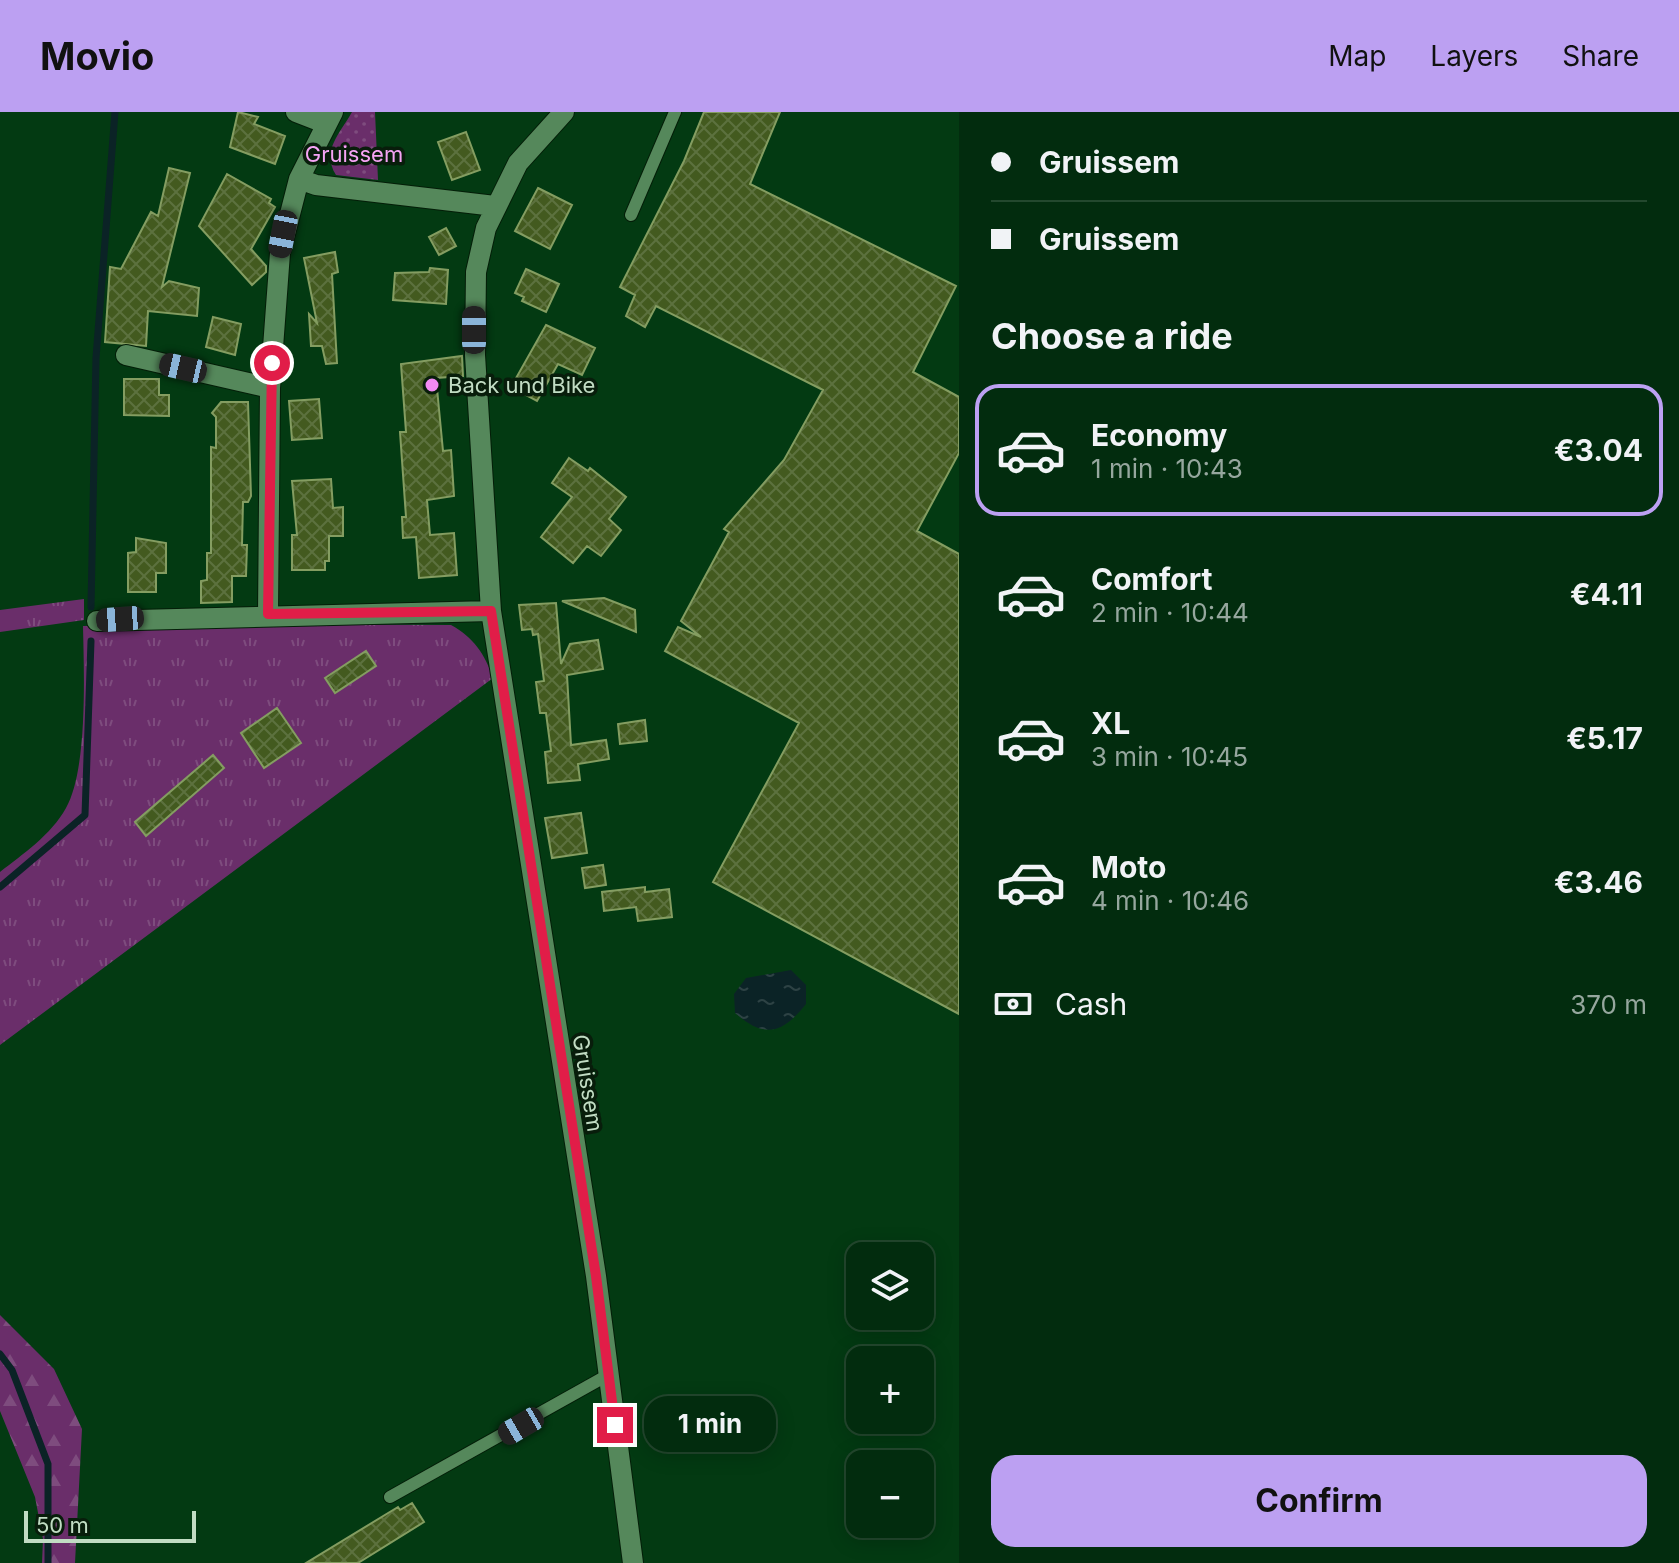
<!DOCTYPE html>
<html lang="en">
<head>
<meta charset="utf-8">
<style>
  body { margin:0; font-family:Inter,sans-serif; background:#10381c; color:#f1f3f6; height:100vh; display:flex; flex-direction:column; font-size:30px; white-space:nowrap }
  * { box-sizing:border-box; margin:0 }
  p { font-size:26px; color:#96a79e }
  .icon { flex:none; width:44px; height:44px; fill:none; stroke:currentColor; stroke-width:2; stroke-linecap:round; stroke-linejoin:round }
  .map { position:relative; flex:1; overflow:hidden }
  .drawer { display:flex; flex-direction:column; background:#022c0e; width:720px }
  .drawer>* { flex:none }
  .banner { display:grid; align-content:center; height:176px; padding:0 32px; background:#022c0e }
  .controls { position:absolute; left:846px; top:1130px; display:grid; gap:16px }
  .controls a { display:grid; place-items:center; width:88px; height:88px; border-radius:16px; background:#022c0e; box-shadow:0 4px 20px #0003,0 0 0 2px #23482e; font-size:40px }
  .scale { position:absolute; left:24px; bottom:20px; width:172px; box-sizing:border-box; padding-left:8px; border:4px solid #c1dcc3; border-top:0; font-size:22px; line-height:28px; white-space:nowrap; color:#c1dcc3; -webkit-text-stroke:6px #081d0b; paint-order:stroke }
  .end { position:absolute; width:36px; height:36px; margin:-18px; border:10px solid #e11d48; background:#fff; box-shadow:0 0 0 4px #fff }
  .from { border-radius:50% }
  .bubble { position:absolute; height:56px; border-radius:24px; background:#022c0e; box-shadow:0 4px 20px #0003,0 0 0 2px #23482e; font-size:26px; font-weight:700; line-height:56px; text-align:center }
  .car { position:absolute; width:24px; height:48px; margin:-24px -12px; border-radius:10px; box-shadow:0 0 6px 2px #0007; background:linear-gradient(#222 24%,#8ab4d8 0 40%,#222 0 76%,#8ab4d8 0 86%,#222 0) }
  .banner b { display:flex; align-items:center; gap:28px; height:76px; font-size:30px }
  .banner b+b { border-top:2px solid #23482e }
  .banner i { width:20px; height:20px; background:#f1f3f6 }
  ul { padding:0; list-style:none }
  li { display:flex; align-items:center; gap:24px; height:132px; margin:0 16px 12px; padding:0 16px; border:4px solid transparent; border-radius:24px }
  li div { flex:1 }
  li b { display:block; font-size:30px }
  li em { font-style:normal; font-weight:700 }
  li.current { border-color:#bca0f2 }
  li>.icon { width:72px; height:72px; stroke-width:1.5 }
  h2 { padding:0 32px; font-size:36px; line-height:96px }
  .pay { display:flex; align-items:center; gap:20px; height:88px; padding:0 32px; font-size:30px }
  .pay p { margin-inline-start:auto }
  .action { display:flex; gap:16px; margin-top:auto; padding:16px 32px }
  .action a { flex:1; height:92px; border-radius:24px; background:#bca0f2; color:#111; font-size:32px; font-weight:700; line-height:92px; text-align:center }
  header { display:flex; align-items:center; gap:48px; box-sizing:border-box; height:112px; padding:0 40px; background:#bca0f2; color:#111 }
  header strong { font-size:38px }
  nav { display:flex; gap:44px; margin-inline-start:auto; font-size:28px }
  main { display:flex; flex:1; min-height:0 }
  .map>svg:first-child { display:block }
</style>
</head>
<body>
<header>
<strong>Movio</strong>
<nav><a>Map</a><a>Layers</a><a>Share</a></nav>
</header>
<main>
<div class="map">
<svg width="959" height="1451" viewBox="0 0 959 1451">
  <defs>
    <pattern id="grass-tufts" width="24" height="20" patternUnits="userSpaceOnUse" patternTransform="scale(2)"><rect width="24" height="20" fill="#6a2e6a"/><path d="M3 7l-1-3M5 7V3M7 7l1-3M15 17l-1-3M17 17v-4M19 17l1-3" fill="none" stroke="#7e4c7e"/></pattern>
    <pattern id="forest-firs" width="22" height="20" patternUnits="userSpaceOnUse" patternTransform="scale(2)"><rect width="22" height="20" fill="#6a2e6a"/><path d="M5 1l3.5 6h-7zM16 11l3.5 6h-7z" fill="#7e4c7e"/></pattern>
    <pattern id="park-dots" width="8" height="8" patternUnits="userSpaceOnUse" patternTransform="scale(2)"><rect width="8" height="8" fill="#6a2e6a"/><path d="M2 2h.1M6 6h.1" fill="none" stroke="#7e4c7e" stroke-width="1.8" stroke-linecap="round"/></pattern>
    <pattern id="water-ripples" width="26" height="14" patternUnits="userSpaceOnUse" patternTransform="scale(2)"><rect width="26" height="14" fill="#0b2326"/><path d="M2 4q2-2 4 0t4 0M15 11q2-2 4 0t4 0" fill="none" stroke="#2d4244"/></pattern>
    <pattern id="building-cross-hatch" width="8" height="8" patternUnits="userSpaceOnUse" patternTransform="scale(2)"><rect width="8" height="8" fill="#435a1f"/><path d="M0 0l8 8M0 8l8-8" fill="none" stroke="#5c713e"/></pattern>
  </defs>
  <rect width="100%" height="100%" fill="#033a12"/>
  <path fill="url(#grass-tufts)" d="M 84,487 L 84,508 L 0,520 L 0,498 Z
    M 220,512 L 451,513 C 473,525 485,542 493,566 L 0,933 L 0,760 C 23,742 51,723 66,696 C 88,657 84,560 83,514 Z"/>
  <path fill="url(#forest-firs)" d="M 0,1203 L 54,1257 L 82,1317 L 75,1451 L 42,1451 L 43,1427 L 35,1385 L 0,1299 Z"/>
  <path fill="url(#park-dots)" d="M 352,0 L 375,0 L 378,68 L 336,63 C 321,38 340,22 352,0 Z"/>
  <path fill="url(#water-ripples)" d="M 791,858 L 806,873 L 806,892 C 782,922 765,927 735,901 L 734,882 L 746,866 Z"/>
  <g fill="none" stroke-linecap="round" stroke-linejoin="round">
    <path stroke="#0b2326" stroke-width="7" d="M 91,495 L 96,246 L 115,0
      M 0,775 L 85,703 L 91,529
      M 0,1242 L 12,1258 L 48,1352 L 48,1451"/>
  </g>
  <path fill="url(#building-cross-hatch)" stroke="#849d61" stroke-width="2" d="M 238,0 L 258,5 L 254,12 L 285,24 L 275,52 L 230,35 Z
    M 704,0 L 780,0 L 750,72 L 956,174 L 913,260 L 959,285 L 959,341 L 917,419 L 959,442 L 959,902 L 713,770 L 799,611 L 665,539 L 678,515 L 701,525 L 681,509 L 729,420 L 724,417 L 784,348 L 823,278 L 656,194 L 645,215 L 626,204 L 635,183 L 620,175 L 684,49 Z
    M 466,20 L 480,58 L 452,68 L 438,30 Z
    M 169,56 L 190,61 L 162,175 L 169,169 L 199,176 L 197,204 L 148,199 L 146,234 L 105,230 L 110,155 L 121,157 L 151,100 L 158,104 Z
    M 227,62 L 271,87 L 269,91 L 275,95 L 251,137 L 266,154 L 266,160 L 252,173 L 199,114 Z
    M 538,76 L 572,93 L 550,137 L 515,119 Z
    M 446,116 L 456,134 L 439,143 L 429,125 Z
    M 335,140 L 338,160 L 332,162 L 337,251 L 326,252 L 322,234 L 311,234 L 309,202 L 317,211 L 304,146 Z
    M 430,156 L 448,158 L 446,192 L 393,188 L 395,161 L 429,160 Z
    M 526,157 L 559,172 L 546,200 L 522,189 L 524,185 L 515,181 Z
    M 213,205 L 241,212 L 235,243 L 206,235 Z
    M 546,213 L 595,236 L 582,263 L 558,252 L 537,289 L 511,275 Z
    M 462,244 L 463,264 L 436,266 L 443,339 L 451,338 L 454,384 L 427,388 L 430,423 L 454,421 L 457,463 L 419,466 L 416,425 L 403,426 L 402,405 L 406,405 L 400,320 L 406,320 L 401,252 Z
    M 124,267 L 159,267 L 159,283 L 169,283 L 169,304 L 124,303 Z
    M 319,287 L 322,326 L 292,328 L 289,289 Z
    M 221,290 L 248,290 L 251,384 L 248,390 L 243,390 L 242,433 L 247,433 L 246,464 L 232,464 L 232,490 L 201,491 L 201,469 L 207,468 L 207,441 L 211,441 L 211,335 L 216,336 L 216,305 L 212,301 Z
    M 569,346 L 588,359 L 590,356 L 626,385 L 609,407 L 621,418 L 601,444 L 587,434 L 573,451 L 541,425 L 572,385 L 552,371 Z
    M 331,367 L 333,396 L 343,395 L 343,424 L 329,424 L 329,449 L 325,449 L 325,458 L 292,458 L 292,423 L 297,423 L 292,369 Z
    M 136,426 L 166,431 L 166,461 L 156,461 L 156,480 L 128,480 L 128,441 L 136,440 Z
    M 604,486 L 635,498 L 636,520 L 562,489 Z
    M 556,491 L 561,552 L 570,532 L 598,528 L 603,557 L 567,563 L 571,633 L 606,628 L 609,647 L 578,652 L 580,668 L 548,671 L 545,640 L 551,639 L 546,601 L 540,601 L 536,570 L 544,569 L 538,522 L 533,523 L 532,517 L 522,518 L 519,493 Z
    M 366,539 L 376,554 L 335,581 L 325,566 Z
    M 277,596 L 301,631 L 264,656 L 241,621 Z
    M 645,608 L 647,629 L 620,632 L 618,612 Z
    M 213,643 L 224,656 L 146,724 L 135,710 Z
    M 581,701 L 587,741 L 552,746 L 545,706 Z
    M 603,753 L 606,773 L 585,776 L 582,756 Z
    M 645,775 L 645,780 L 669,777 L 672,805 L 638,809 L 636,795 L 604,799 L 602,780 Z
    M 412,1391 L 424,1410 L 358,1451 L 306,1451 L 398,1395 L 400,1398 Z"/>
  <g fill="none" stroke-linecap="round" stroke-linejoin="round">
    <g stroke="#041e08" stroke-width="14">
      <path id="lane" d="M 631,103 L 675,0
        M 390,1385 L 608,1263"/>
    </g>
    <g stroke="#041e08" stroke-width="22">
      <path id="street" d="M 296,0 L 327,12
        M 564,0 L 518,51 L 486,116 L 476,160 L 475,243 L 491,499 L 596,1164 L 633,1451
        M 299,67 L 316,73 L 495,94
        M 126,243 L 270,276
        M 268,502 L 270,276 L 280,141 L 299,67 L 333,0
        M 97,509 L 491,499"/>
    </g>
    <use href="#lane" stroke="#55885b" stroke-width="12"/>
    <use href="#street" stroke="#55885b" stroke-width="20"/>
  </g>
  <g fill="none" stroke-linecap="round" stroke-linejoin="round">
    <path stroke="#e11d48" stroke-width="10" d="M 272,251 L 268,502 L 491,499 L 596,1164 L 615,1313"/>
  </g>
  <circle fill="#f28af2" stroke="#081d0b" stroke-width="3" cx="432" cy="273" r="8"/>
  <g text-anchor="middle" dominant-baseline="central" stroke-width="7" stroke-linejoin="round" paint-order="stroke">
    <g font-size="22" fill="#f6a4f5" stroke="#081d0b">
      <text x="354" y="42">Gruissem</text>
    </g>
    <g font-size="22" fill="#c1dcc3" stroke="#081d0b" text-anchor="start">
      <text x="448" y="273">Back und Bike</text>
    </g>
    <g font-size="22" fill="#c1dcc3" stroke="#081d0b">
      <text transform="translate(588 971) rotate(81)">Gruissem</text>
    </g>
  </g>
</svg>
<div class="controls">
<a><svg class="icon" aria-label="layers" viewBox="0 0 24 24"><path d="M12 4l9 5-9 5-9-5zM3 14l9 5 9-5"/></svg></a>
<a>+</a>
<a>−</a>
</div>
<div class="scale">50 m</div>
<i class="end from" style="left:272px;top:251px"></i>
<i class="end" style="left:615px;top:1313px"></i>
<div class="bubble" style="left:644px;top:1284px;width:132px">1 min</div>
<i class="car" style="left:283px;top:122px;rotate:191deg"></i>
<i class="car" style="left:474px;top:218px;rotate:0deg"></i>
<i class="car" style="left:183px;top:256px;rotate:283deg"></i>
<i class="car" style="left:120px;top:507px;rotate:266deg"></i>
<i class="car" style="left:521px;top:1314px;rotate:240deg"></i>
</div>
<section class="drawer">
<div class="banner">
<b><i class="from"></i>Gruissem</b>
<b><i></i>Gruissem</b>
</div>
<h2>Choose a ride</h2>
<ul>
<li class="current"><svg class="icon" aria-label="car" viewBox="0 0 24 24"><path d="M5 17H2v-5l4-1 3-4h7l3 4 3 1v5h-3M9 17h6M6 11h13"/><circle cx="7" cy="17" r="2"/><circle cx="17" cy="17" r="2"/></svg><div><b>Economy</b><p>1 min · 10:43</p></div><em>€3.04</em></li>
<li><svg class="icon" aria-label="car" viewBox="0 0 24 24"><path d="M5 17H2v-5l4-1 3-4h7l3 4 3 1v5h-3M9 17h6M6 11h13"/><circle cx="7" cy="17" r="2"/><circle cx="17" cy="17" r="2"/></svg><div><b>Comfort</b><p>2 min · 10:44</p></div><em>€4.11</em></li>
<li><svg class="icon" aria-label="car" viewBox="0 0 24 24"><path d="M5 17H2v-5l4-1 3-4h7l3 4 3 1v5h-3M9 17h6M6 11h13"/><circle cx="7" cy="17" r="2"/><circle cx="17" cy="17" r="2"/></svg><div><b>XL</b><p>3 min · 10:45</p></div><em>€5.17</em></li>
<li><svg class="icon" aria-label="car" viewBox="0 0 24 24"><path d="M5 17H2v-5l4-1 3-4h7l3 4 3 1v5h-3M9 17h6M6 11h13"/><circle cx="7" cy="17" r="2"/><circle cx="17" cy="17" r="2"/></svg><div><b>Moto</b><p>4 min · 10:46</p></div><em>€3.46</em></li>
</ul>
<div class="pay"><svg class="icon" aria-label="cash" viewBox="0 0 24 24"><path d="M3 7h18v10H3z"/><circle cx="12" cy="12" r="2"/></svg>Cash<p>370 m</p></div>
<div class="action"><a>Confirm</a></div>
</section>
</main>
</body>
</html>
